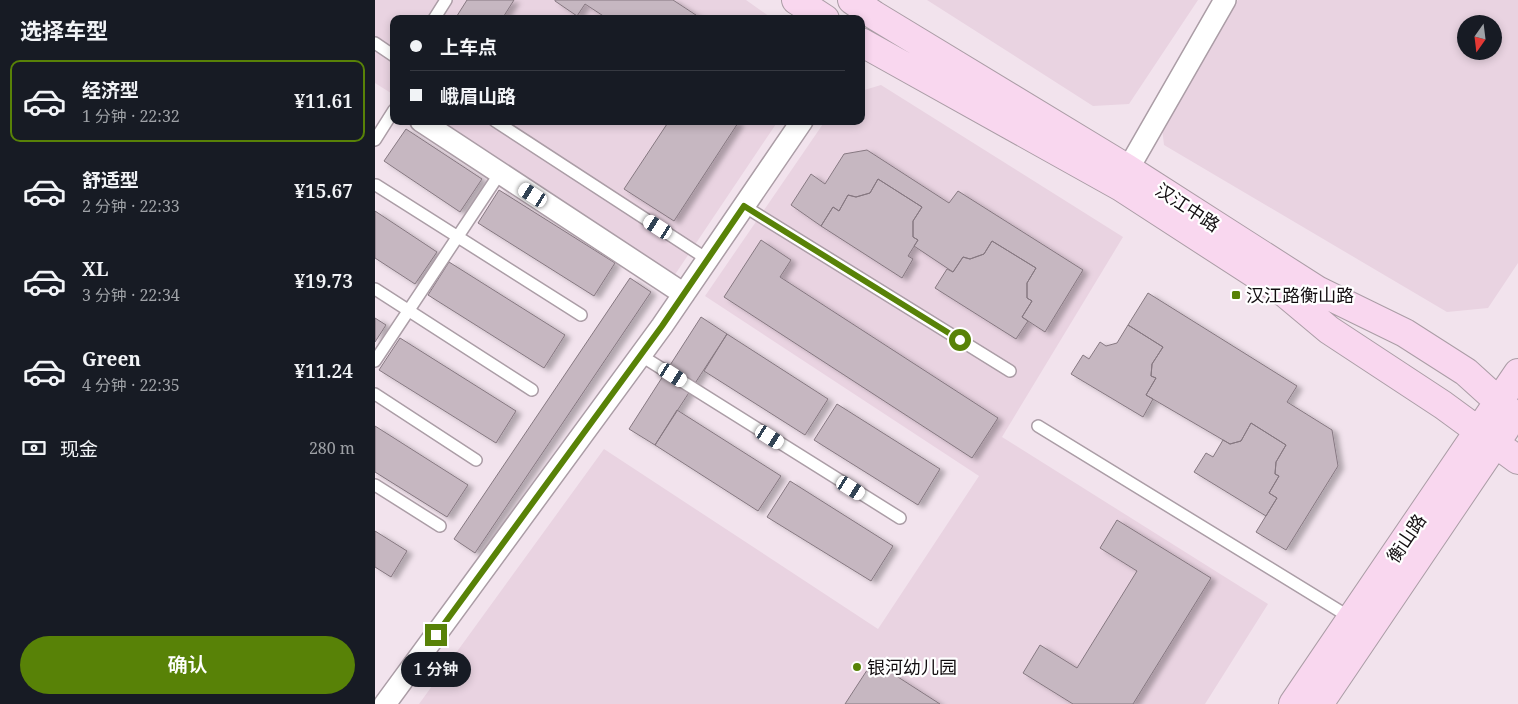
<!DOCTYPE html>
<html lang="zh">
<head>
<meta charset="utf-8">
<style>
  body { margin:0; font-family:"Noto Serif","Noto Sans SC",serif; background:#20242c; color:#f1f3f6; height:100vh; display:flex; flex-direction:column; font-size:19px; white-space:nowrap }
  * { box-sizing:border-box; margin:0 }
  p { font-size:16px; color:#9ea1a6 }
  .icon { flex:none; width:28px; height:28px; fill:none; stroke:currentColor; stroke-width:2; stroke-linecap:round; stroke-linejoin:round }
  .map { position:relative; flex:1; overflow:hidden }
  .details { display:flex; flex-direction:column; background:#171b24; width:375px }
  .details>* { flex:none }
  .hud { position:absolute; left:15px; top:15px; width:475px; height:110px; border-radius:10px; box-shadow:0 2px 8px #0003; display:grid; align-content:center; height:110px; padding:0 20px; background:#171b24 }
  .needle { width:32px; rotate:194deg }
  .tools { position:absolute; left:1082px; top:15px; display:grid; gap:10px }
  .tools a { display:grid; place-items:center; width:45px; height:45px; border-radius:50%; background:#171b24; box-shadow:0 2px 8px #0003; font-size:25px }
  .end { position:absolute; width:22px; height:22px; margin:-11px; border:6px solid #588207; background:#fff; box-shadow:0 0 0 2px #fff }
  .from { border-radius:50% }
  .bubble { position:absolute; height:35px; border-radius:18px; background:#171b24; box-shadow:0 2px 8px #0003; font-size:16px; font-weight:600; line-height:35px; text-align:center }
  .car { position:absolute; width:15px; height:30px; margin:-15px -8px; border-radius:6px; box-shadow:0 0 4px 1px #0007; background:linear-gradient(#fff 24%,#345 0 40%,#fff 0 76%,#345 0 86%,#fff 0) }
  .hud b { display:flex; align-items:center; gap:18px; height:48px; font-size:19px }
  .hud b+b { border-top:1px solid #363941 }
  .hud i { width:12px; height:12px; background:#f1f3f6 }
  ul { padding:0; list-style:none }
  li { display:flex; align-items:center; gap:15px; height:82px; margin:0 10px 8px; padding:0 10px; border:2px solid transparent; border-radius:10px }
  li div { flex:1 }
  li b { display:block; font-size:19px }
  li em { font-style:normal; font-weight:600 }
  li.active { border-color:#588207 }
  li>.icon { width:45px; height:45px; stroke-width:1.5 }
  h2 { padding:0 20px; font-size:22px; line-height:60px }
  .pay { display:flex; align-items:center; gap:12px; height:55px; padding:0 20px; font-size:19px }
  .pay p { margin-inline-start:auto }
  .button { display:flex; gap:10px; margin-top:auto; padding:10px 20px }
  .button a { flex:1; height:58px; border-radius:30px; background:#588207; color:#fff; font-size:20px; font-weight:600; line-height:58px; text-align:center }
  main { display:flex; flex:1; min-height:0 }
  .map>svg:first-child { display:block }
</style>
</head>
<body>
<main>
<section class="details">
<h2>选择车型</h2>
<ul>
<li class="active"><svg class="icon" aria-label="car" viewBox="0 0 24 24"><path d="M5 17H2v-5l4-1 3-4h7l3 4 3 1v5h-3M9 17h6M6 11h13"/><circle cx="7" cy="17" r="2"/><circle cx="17" cy="17" r="2"/></svg><div><b>经济型</b><p>1 分钟 · 22:32</p></div><em>¥11.61</em></li>
<li><svg class="icon" aria-label="car" viewBox="0 0 24 24"><path d="M5 17H2v-5l4-1 3-4h7l3 4 3 1v5h-3M9 17h6M6 11h13"/><circle cx="7" cy="17" r="2"/><circle cx="17" cy="17" r="2"/></svg><div><b>舒适型</b><p>2 分钟 · 22:33</p></div><em>¥15.67</em></li>
<li><svg class="icon" aria-label="car" viewBox="0 0 24 24"><path d="M5 17H2v-5l4-1 3-4h7l3 4 3 1v5h-3M9 17h6M6 11h13"/><circle cx="7" cy="17" r="2"/><circle cx="17" cy="17" r="2"/></svg><div><b>XL</b><p>3 分钟 · 22:34</p></div><em>¥19.73</em></li>
<li><svg class="icon" aria-label="car" viewBox="0 0 24 24"><path d="M5 17H2v-5l4-1 3-4h7l3 4 3 1v5h-3M9 17h6M6 11h13"/><circle cx="7" cy="17" r="2"/><circle cx="17" cy="17" r="2"/></svg><div><b>Green</b><p>4 分钟 · 22:35</p></div><em>¥11.24</em></li>
</ul>
<div class="pay"><svg class="icon" aria-label="cash" viewBox="0 0 24 24"><path d="M3 7h18v10H3z"/><circle cx="12" cy="12" r="2"/></svg>现金<p>280 m</p></div>
<div class="button"><a>确认</a></div>
</section>
<div class="map">
<svg width="1143" height="704" viewBox="0 0 1143 704">
  <defs>
    <filter id="shadow"><feDropShadow dx="5.5" dy="3" stdDeviation="2.5" flood-color="#0004"/></filter>
  </defs>
  <rect width="100%" height="100%" fill="#f2e3ed"/>
  <path fill="#e9d3e1" fill-rule="evenodd" d="M 0,0 L 371,0 L 398,19 L 19,19 L 19,95 L 0,83 Z
    M 552,0 L 823,0 L 754,104 L 718,106 Z
    M 863,0 L 1143,0 L 1143,263 L 1113,308 L 1072,312 L 789,145 L 786,119 ZM 1091,24 L 1119,24 L 1119,51 L 1091,51 Z
    M 506,85 L 748,237 L 627,437 L 893,604 L 830,704 L 44,704 L 229,449 L 503,629 L 604,476 L 330,296 L 450,121 L 486,121 L 486,91 Z
    M 58,121 L 403,121 L 299,276 Z"/>
  <path fill="#c6b7c1" stroke="#867881" filter="url(#shadow)" d="M 92,0 L 139,0 L 127,19 L 80,19 Z
    M 180,0 L 298,0 L 327,19 L 233,19 L 210,4 L 202,16 L 180,1 Z
    M 294,121 L 361,121 L 363,123 L 299,221 L 249,189 Z
    M 31,129 L 107,179 L 85,212 L 9,161 Z
    M 492,150 L 574,203 L 583,191 L 708,270 L 670,332 L 647,317 L 657,301 L 652,298 L 652,283 L 661,268 L 617,241 L 609,254 L 595,259 L 588,257 L 578,272 L 539,246 L 543,240 L 538,237 L 538,221 L 547,207 L 503,179 L 495,193 L 481,197 L 473,195 L 464,211 L 458,207 L 446,226 L 416,205 L 436,174 L 450,184 L 469,154 Z
    M 503,179 L 547,207 L 538,221 L 538,237 L 543,240 L 533,256 L 538,259 L 527,278 L 446,226 L 458,207 L 464,211 L 473,195 L 481,197 L 495,193 Z
    M 124,190 L 240,263 L 219,296 L 103,223 Z
    M 0,211 L 62,252 L 40,284 L 0,258 Z
    M 386,240 L 416,260 L 405,277 L 623,418 L 597,458 L 349,297 Z
    M 617,241 L 661,268 L 652,283 L 652,298 L 657,301 L 647,317 L 653,321 L 641,339 L 560,288 L 572,269 L 578,272 L 588,257 L 595,259 L 609,254 Z
    M 74,262 L 190,335 L 169,368 L 53,295 Z
    M 255,278 L 276,292 L 100,553 L 79,539 Z
    M 773,293 L 922,386 L 912,402 L 957,430 L 963,466 L 911,550 L 881,532 L 902,498 L 894,493 L 904,476 L 900,474 L 901,462 L 911,445 L 876,423 L 866,441 L 855,444 L 771,395 L 781,378 L 776,376 L 777,364 L 788,347 L 753,325 Z
    M 326,317 L 352,334 L 280,445 L 254,429 Z
    M 0,318 L 11,325 L 0,342 Z
    M 753,325 L 788,347 L 777,364 L 776,376 L 781,378 L 771,395 L 778,399 L 768,417 L 696,374 L 708,355 L 714,359 L 725,342 L 731,346 L 742,343 Z
    M 352,334 L 453,399 L 430,435 L 329,371 Z
    M 25,338 L 141,411 L 121,443 L 4,370 Z
    M 462,404 L 565,469 L 543,505 L 439,440 Z
    M 302,410 L 406,476 L 383,511 L 280,445 Z
    M 876,423 L 911,445 L 901,462 L 900,474 L 904,476 L 894,493 L 902,498 L 891,516 L 819,472 L 831,453 L 838,457 L 848,440 L 855,444 L 866,441 Z
    M 0,426 L 93,485 L 72,517 L 0,472 Z
    M 415,481 L 518,546 L 496,581 L 392,517 Z
    M 742,520 L 836,578 L 758,704 L 698,704 L 648,673 L 665,645 L 702,668 L 762,571 L 725,548 Z
    M 0,531 L 32,551 L 16,577 L 0,567 Z
    M 498,661 L 565,704 L 470,704 Z"/>
  <g fill="none" stroke-linecap="round" stroke-linejoin="round">
    <g stroke="#ab9da6" stroke-width="14">
      <path id="lane" d="M 59,19 L 71,0
        M 0,43 L 19,56
        M 120,121 L 332,259
        M 0,140 L 19,110
        M 1,185 L 206,315
        M 369,206 L 635,371
        M 0,289 L 157,390
        M 265,355 L 525,518
        M 0,361 L 125,173
        M 0,394 L 101,460
        M 663,426 L 976,618
        M 0,485 L 65,526"/>
    </g>
    <g stroke="#ab9da6" stroke-width="24">
      <path id="street" d="M 46,121 L 309,294
        M 753,169 L 850,0
        M 10,704 L 287,326 L 427,121"/>
    </g>
    <g stroke="#ab9da6" stroke-width="30">
      <path id="secondary" d="M 421,0 L 450,19
        M 477,0 L 499,15 L 753,169 L 942,290 L 1030,333 L 1091,372 L 1143,419
        M 486,42 L 746,187 L 911,294 L 954,330 L 1068,405 L 1143,460
        M 918,704 L 1143,373
        M 944,704 L 1130,429"/>
    </g>
    <use href="#lane" stroke="#fff" stroke-width="11"/>
    <use href="#street" stroke="#fff" stroke-width="21"/>
    <use href="#secondary" stroke="#f9d7ef" stroke-width="28"/>
  </g>
  <g fill="none" stroke-linecap="round" stroke-linejoin="round">
    <path stroke="#588207" stroke-width="6" d="M 61,635 L 287,326 L 369,206 L 585,340"/>
  </g>
  <g fill="#588207" stroke="#fff" stroke-width="2">
    <rect x="856" y="290" width="10" height="10" rx="2.5"/>
    <circle cx="482" cy="667" r="5"/>
  </g>
  <g text-anchor="middle" dominant-baseline="central" stroke-width="4.5" stroke-linejoin="round" paint-order="stroke">
    <g font-size="18" fill="#120d10" stroke="#fff">
      <text transform="translate(813 207) rotate(33)">汉江中路</text>
      <text transform="translate(1031 538) rotate(-56)">衡山路</text>
    </g>
    <g font-size="18" fill="#120d10" stroke="#fff" text-anchor="start">
      <text x="871" y="295">汉江路衡山路</text>
      <text x="492" y="667">银河幼儿园</text>
    </g>
  </g>
</svg>
<div class="tools">
<a><svg class="needle" viewBox="-14 -14 28 28"><path d="M0-13l5 13h-10z" fill="#e53935"/><path d="M0 13l5-13h-10z" fill="#9ea1a6"/></svg></a>
</div>
<i class="end from" style="left:585px;top:340px"></i>
<i class="end" style="left:61px;top:635px"></i>
<div class="bubble" style="left:26px;top:652px;width:70px">1 分钟</div>
<i class="car" style="left:158px;top:195px;rotate:303deg"></i>
<i class="car" style="left:283px;top:227px;rotate:303deg"></i>
<i class="car" style="left:298px;top:375px;rotate:122deg"></i>
<i class="car" style="left:395px;top:437px;rotate:122deg"></i>
<i class="car" style="left:476px;top:488px;rotate:122deg"></i>
<div class="hud">
<b><i class="from"></i>上车点</b>
<b><i></i>峨眉山路</b>
</div>
</div>
</main>
</body>
</html>
